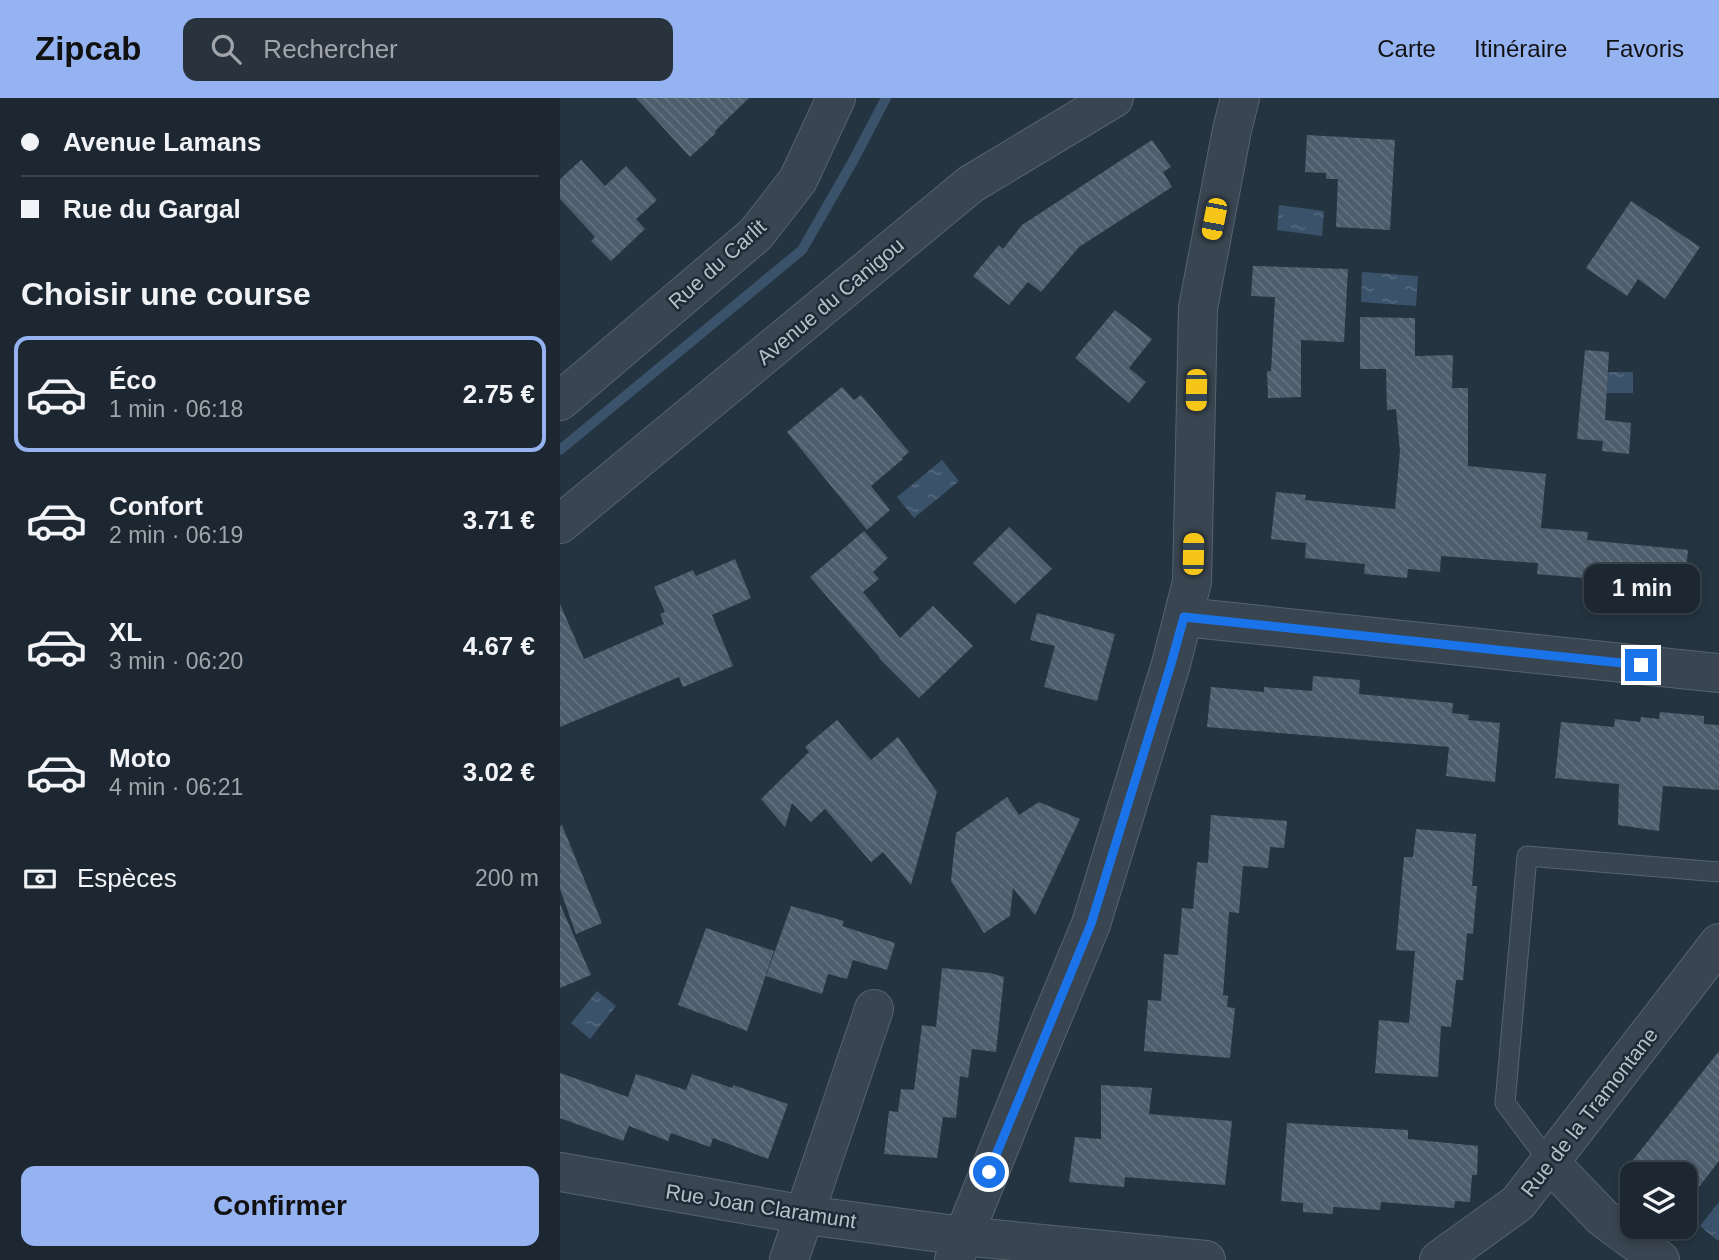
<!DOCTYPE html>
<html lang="fr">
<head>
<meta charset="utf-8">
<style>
  body { margin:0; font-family:Helvetica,sans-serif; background:#29333d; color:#f1f3f6; height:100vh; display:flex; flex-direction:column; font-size:26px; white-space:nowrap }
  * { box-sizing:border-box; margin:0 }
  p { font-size:23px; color:#a0a5ab }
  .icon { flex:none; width:38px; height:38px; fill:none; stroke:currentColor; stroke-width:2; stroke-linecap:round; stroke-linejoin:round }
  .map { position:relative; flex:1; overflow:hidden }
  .panel { display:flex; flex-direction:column; background:#1c2731; width:560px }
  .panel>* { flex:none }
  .banner { display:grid; align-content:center; height:154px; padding:0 21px; background:#1c2731 }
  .buttons { position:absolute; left:1060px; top:1064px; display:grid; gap:14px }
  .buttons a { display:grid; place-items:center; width:77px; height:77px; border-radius:14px; background:#1c2731; box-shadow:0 4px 10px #0003,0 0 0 2px #3a444d; font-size:35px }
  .end { position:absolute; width:32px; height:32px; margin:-16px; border:9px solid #1a73e8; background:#fff; box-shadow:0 0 0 4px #fff }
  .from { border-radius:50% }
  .bubble { position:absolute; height:49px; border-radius:14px; background:#1c2731; box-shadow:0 4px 10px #0003,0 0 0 2px #3a444d; font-size:23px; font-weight:700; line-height:49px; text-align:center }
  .car { position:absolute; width:21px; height:42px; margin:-21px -10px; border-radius:9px; box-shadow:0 0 5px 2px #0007; background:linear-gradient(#f5c518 24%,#345 0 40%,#f5c518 0 76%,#345 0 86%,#f5c518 0) }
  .banner b { display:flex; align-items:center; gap:24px; height:66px; font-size:26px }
  .banner b+b { border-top:2px solid #3a444d }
  .banner i { width:18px; height:18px; background:#f1f3f6 }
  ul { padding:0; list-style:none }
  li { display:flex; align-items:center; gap:21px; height:116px; margin:0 14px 10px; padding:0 7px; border:4px solid transparent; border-radius:14px }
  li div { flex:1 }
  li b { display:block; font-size:26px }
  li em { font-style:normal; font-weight:700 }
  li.current { border-color:#95b2f1 }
  li>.icon { width:63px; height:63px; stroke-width:1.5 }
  h2 { padding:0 21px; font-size:32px; line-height:84px }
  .pay { display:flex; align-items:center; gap:18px; height:77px; padding:0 21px; font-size:26px }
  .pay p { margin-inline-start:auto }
  .primary-button { display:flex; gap:14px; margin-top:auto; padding:14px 21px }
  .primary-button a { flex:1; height:80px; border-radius:14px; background:#95b2f1; color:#111; font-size:28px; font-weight:700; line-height:80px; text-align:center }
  header { display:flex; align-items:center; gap:42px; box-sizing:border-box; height:98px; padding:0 35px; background:#95b2f1; color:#111 }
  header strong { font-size:33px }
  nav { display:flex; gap:38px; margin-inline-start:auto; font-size:24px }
  .search { width:490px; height:63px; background:#29333d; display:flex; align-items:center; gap:18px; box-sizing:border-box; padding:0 24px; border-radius:14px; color:#a0a5ab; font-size:26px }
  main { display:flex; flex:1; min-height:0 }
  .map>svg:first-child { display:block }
</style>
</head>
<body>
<header>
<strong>Zipcab</strong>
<div class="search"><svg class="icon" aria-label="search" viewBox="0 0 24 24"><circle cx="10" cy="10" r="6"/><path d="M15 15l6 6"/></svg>Rechercher</div>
<nav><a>Carte</a><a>Itinéraire</a><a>Favoris</a></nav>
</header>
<main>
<section class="panel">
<div class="banner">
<b><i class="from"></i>Avenue Lamans</b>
<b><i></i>Rue du Gargal</b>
</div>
<h2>Choisir une course</h2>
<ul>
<li class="current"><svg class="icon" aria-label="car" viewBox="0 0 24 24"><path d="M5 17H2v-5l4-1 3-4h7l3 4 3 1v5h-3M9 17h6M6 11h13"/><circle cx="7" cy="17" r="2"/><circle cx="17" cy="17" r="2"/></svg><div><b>Éco</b><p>1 min · 06:18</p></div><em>2.75 €</em></li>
<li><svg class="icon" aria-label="car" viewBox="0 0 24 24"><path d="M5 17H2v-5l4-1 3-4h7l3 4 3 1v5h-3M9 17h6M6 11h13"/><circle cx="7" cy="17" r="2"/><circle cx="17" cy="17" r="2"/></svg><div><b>Confort</b><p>2 min · 06:19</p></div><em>3.71 €</em></li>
<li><svg class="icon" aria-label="car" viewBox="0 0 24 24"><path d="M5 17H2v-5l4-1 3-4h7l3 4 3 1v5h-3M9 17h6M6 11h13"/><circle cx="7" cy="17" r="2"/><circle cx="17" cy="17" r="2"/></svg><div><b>XL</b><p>3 min · 06:20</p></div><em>4.67 €</em></li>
<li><svg class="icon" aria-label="car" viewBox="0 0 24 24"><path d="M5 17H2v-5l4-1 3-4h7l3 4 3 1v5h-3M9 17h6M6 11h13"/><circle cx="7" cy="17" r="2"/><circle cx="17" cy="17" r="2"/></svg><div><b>Moto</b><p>4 min · 06:21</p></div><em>3.02 €</em></li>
</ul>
<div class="pay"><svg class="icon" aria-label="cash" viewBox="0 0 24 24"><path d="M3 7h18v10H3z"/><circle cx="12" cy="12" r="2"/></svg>Espèces<p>200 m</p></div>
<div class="primary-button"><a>Confirmer</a></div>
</section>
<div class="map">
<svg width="1159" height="1162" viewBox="0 0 1159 1162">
  <defs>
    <pattern id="water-ripples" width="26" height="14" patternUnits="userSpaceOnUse" patternTransform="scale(1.75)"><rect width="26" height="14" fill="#3a536a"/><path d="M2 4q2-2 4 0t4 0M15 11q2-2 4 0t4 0" fill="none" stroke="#546a7e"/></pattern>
    <pattern id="building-back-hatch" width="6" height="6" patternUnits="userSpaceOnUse" patternTransform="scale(1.75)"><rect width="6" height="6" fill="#4e5d6c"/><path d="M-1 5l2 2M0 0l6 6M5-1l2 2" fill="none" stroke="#657280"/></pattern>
  </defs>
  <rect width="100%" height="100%" fill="#253441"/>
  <path fill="url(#water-ripples)" d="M 719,107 L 764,113 L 762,138 L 717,132 Z
    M 802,174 L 858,178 L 856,208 L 801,204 Z
    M 1026,274 L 1073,274 L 1073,295 L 1026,295 Z
    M 382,362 L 399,383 L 354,420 L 337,399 Z
    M 37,893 L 56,908 L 30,941 L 11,925 Z
    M 1159,1104 L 1159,1141 L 1158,1143 L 1140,1128 Z"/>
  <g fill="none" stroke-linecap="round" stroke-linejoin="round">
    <path stroke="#3a536a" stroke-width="10" d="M 0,352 L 242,152 L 293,63 L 326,0"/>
  </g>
  <path fill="url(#building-back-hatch)" d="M 76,0 L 189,0 L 155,33 L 156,35 L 130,59 Z
    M 747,37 L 835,42 L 830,132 L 776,129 L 778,81 L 766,81 L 766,75 L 745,74 Z
    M 592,42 L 611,69 L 603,74 L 612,89 L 519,149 L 481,194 L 468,184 L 449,207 L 413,178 L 439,147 L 443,151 L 462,127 Z
    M 21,62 L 45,88 L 66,68 L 97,102 L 76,121 L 85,131 L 51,163 L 31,143 L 35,139 L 0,101 L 0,81 Z
    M 1071,103 L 1140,149 L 1105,201 L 1078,181 L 1067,198 L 1026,170 Z
    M 693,168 L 788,171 L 784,244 L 741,242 L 741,299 L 708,300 L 707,273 L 711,273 L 715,199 L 691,198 Z
    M 555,212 L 592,241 L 569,270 L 586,284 L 569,305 L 515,260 Z
    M 800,219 L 855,220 L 855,258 L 893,257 L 892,290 L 908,290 L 908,368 L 986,376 L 981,430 L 1028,434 L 1027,442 L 1128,452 L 1123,499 L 1023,490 L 1024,480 L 977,476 L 978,465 L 881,458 L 880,474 L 848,471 L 847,480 L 804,476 L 805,466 L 745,460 L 746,445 L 711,441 L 716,394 L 746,397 L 745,402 L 835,411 L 840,353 L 836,311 L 827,312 L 826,271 L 800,271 Z
    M 1025,252 L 1049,254 L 1045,322 L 1071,325 L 1069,356 L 1042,353 L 1043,343 L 1017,341 Z
    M 282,289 L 294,302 L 301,297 L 349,354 L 342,360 L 343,361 L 311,388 L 330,412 L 307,432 L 227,334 Z
    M 449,429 L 492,471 L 455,506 L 413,465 Z
    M 304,433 L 328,460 L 313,474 L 319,481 L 303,494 L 340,540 L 373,508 L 413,548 L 359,600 L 319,560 L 320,560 L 250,479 Z
    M 175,461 L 191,500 L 152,517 L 173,568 L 123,589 L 119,579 L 0,629 L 0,506 L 24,561 L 104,526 L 100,516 L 105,514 L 94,489 L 133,472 L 136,478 Z
    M 477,515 L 555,536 L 537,603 L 484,589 L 495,548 L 470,542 Z
    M 753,578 L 800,582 L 799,596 L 893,605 L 892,615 L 909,617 L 908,622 L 940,625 L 935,684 L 886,678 L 889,649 L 647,629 L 651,589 L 704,594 L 704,589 L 752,593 Z
    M 1100,614 L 1144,618 L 1144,626 L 1159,627 L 1159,692 L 1103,688 L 1099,733 L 1058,727 L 1059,686 L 995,680 L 1001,624 L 1054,629 L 1055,621 L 1080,624 L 1081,619 L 1099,621 Z
    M 277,622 L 311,662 L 338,639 L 377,694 L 351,787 L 323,754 L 311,764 L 265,711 L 251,724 L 232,705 L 225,729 L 201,701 L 249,654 L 245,649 Z
    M 447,699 L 459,717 L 479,704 L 520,721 L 475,817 L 453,790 L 450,818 L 424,835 L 391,783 L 396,735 Z
    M 651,717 L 727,723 L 724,750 L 710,749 L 708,770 L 683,768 L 679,815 L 669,814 L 663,897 L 668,898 L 667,909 L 675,910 L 670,960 L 584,953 L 588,902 L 601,903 L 604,856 L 618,857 L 622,810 L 633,811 L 637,764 L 648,765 Z
    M 2,727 L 42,825 L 16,836 L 0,791 L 0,728 Z
    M 856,731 L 916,736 L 912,788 L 917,788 L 913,836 L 907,835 L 903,882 L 896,882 L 891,929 L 881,928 L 878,979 L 815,975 L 819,922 L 849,925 L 855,853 L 836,852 L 844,759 L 853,759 Z
    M 0,806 L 31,877 L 0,890 Z
    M 231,808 L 284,823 L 282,828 L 335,845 L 327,872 L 293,862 L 287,881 L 268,876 L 262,896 L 206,878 Z
    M 146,830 L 214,853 L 187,933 L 118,907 Z
    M 382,870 L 430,875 L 444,879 L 436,954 L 412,951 L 408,980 L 400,978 L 396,1020 L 383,1019 L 377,1060 L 324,1056 L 329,1013 L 338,1014 L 341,991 L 354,992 L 362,927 L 376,929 Z
    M 1159,953 L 1159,1063 L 1125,1107 L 1125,1076 L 1062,1076 Z
    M 0,975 L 68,999 L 76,976 L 126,992 L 132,976 L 172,990 L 173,987 L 228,1006 L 208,1061 L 153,1040 L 150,1049 L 111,1035 L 108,1043 L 69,1028 L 63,1043 L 0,1020 Z
    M 541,987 L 592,990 L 589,1016 L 672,1023 L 665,1087 L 565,1079 L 564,1089 L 509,1084 L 515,1039 L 541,1041 Z
    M 727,1025 L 848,1032 L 848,1041 L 918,1048 L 917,1077 L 912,1077 L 910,1104 L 895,1103 L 894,1110 L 821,1104 L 820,1112 L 773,1109 L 773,1116 L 743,1114 L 743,1105 L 721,1103 Z"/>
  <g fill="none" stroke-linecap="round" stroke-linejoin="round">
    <g stroke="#57636e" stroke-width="21">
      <path id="service" d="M 990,1065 L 945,1005 L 967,758 L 1159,774"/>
    </g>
    <g stroke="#57636e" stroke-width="40">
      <path id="minor" d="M 0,303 L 196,136 L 238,82 L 276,0
        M 624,519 L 1159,575
        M 990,1065 L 1043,1120 L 1100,1162
        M 0,1074 L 246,1117 L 403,1138 L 646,1162
        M 229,1162 L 314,911
        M 394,1162 L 470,973 L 531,826 L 611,566 L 632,484 L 638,210 L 672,32 L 680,0
        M 879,1162 L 958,1105 L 1159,845"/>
    </g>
    <g stroke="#57636e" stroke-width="40">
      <path id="tertiary" d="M 0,426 L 411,86 L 554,0"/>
    </g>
    <use href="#service" stroke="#394551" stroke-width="19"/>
    <use href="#minor" stroke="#394551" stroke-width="38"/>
    <use href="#tertiary" stroke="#394551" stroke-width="38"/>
  </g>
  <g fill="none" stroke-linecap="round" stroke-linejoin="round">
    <path stroke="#1a73e8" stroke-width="9" d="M 429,1074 L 531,826 L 611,566 L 624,519 L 1081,567"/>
  </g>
  <g text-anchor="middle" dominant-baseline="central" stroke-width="5" stroke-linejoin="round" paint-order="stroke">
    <g font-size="21" fill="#b6c0cb" stroke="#1e2a36">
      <text transform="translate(157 166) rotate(-42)">Rue du Carlit</text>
      <text transform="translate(270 203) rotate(-40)">Avenue du Canigou</text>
      <text transform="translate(1029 1014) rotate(-52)">Rue de la Tramontane</text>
      <text transform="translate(201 1108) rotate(9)">Rue Joan Claramunt</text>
    </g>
  </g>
</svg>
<div class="buttons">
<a><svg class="icon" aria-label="layers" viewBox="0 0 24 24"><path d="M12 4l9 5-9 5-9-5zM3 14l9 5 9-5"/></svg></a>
</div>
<i class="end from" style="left:429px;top:1074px"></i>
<i class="end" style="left:1081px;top:567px"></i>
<div class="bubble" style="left:1024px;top:466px;width:116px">1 min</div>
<i class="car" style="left:654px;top:121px;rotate:191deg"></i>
<i class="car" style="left:636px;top:292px;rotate:181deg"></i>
<i class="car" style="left:633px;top:456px;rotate:1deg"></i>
</div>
</main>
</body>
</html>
